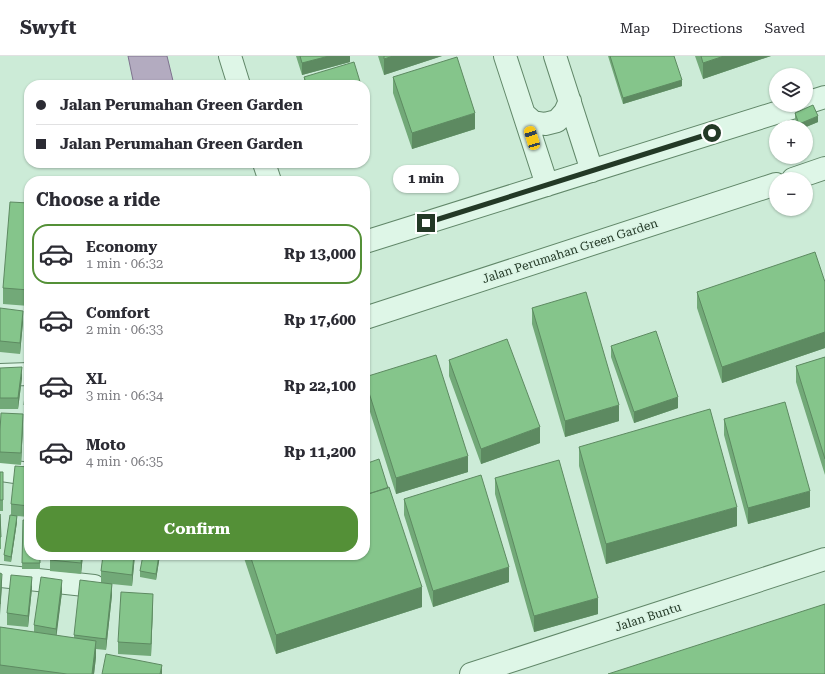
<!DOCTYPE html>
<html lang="en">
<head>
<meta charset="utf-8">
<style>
  body { margin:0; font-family:"Roboto Serif",serif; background:#f7f7f7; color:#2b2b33; height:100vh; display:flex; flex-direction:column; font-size:15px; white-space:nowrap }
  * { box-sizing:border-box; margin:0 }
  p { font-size:13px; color:#7c7c81 }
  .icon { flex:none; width:22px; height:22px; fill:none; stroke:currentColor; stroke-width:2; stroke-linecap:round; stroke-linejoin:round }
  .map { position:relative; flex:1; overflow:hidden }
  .drawer { position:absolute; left:24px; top:120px; width:346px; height:384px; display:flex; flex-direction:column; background:#fff; border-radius:16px; box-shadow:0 1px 3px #0004 }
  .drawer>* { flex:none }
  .top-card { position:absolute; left:24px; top:24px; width:346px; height:88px; border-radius:16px; box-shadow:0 1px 3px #0004; display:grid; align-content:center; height:88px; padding:0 12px; background:#fff }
  .buttons { position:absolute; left:769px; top:12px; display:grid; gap:8px }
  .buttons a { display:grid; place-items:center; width:44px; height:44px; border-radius:50%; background:#fff; box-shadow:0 1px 3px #0004; font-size:20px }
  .end { position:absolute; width:18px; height:18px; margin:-9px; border:5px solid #233926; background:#fff; box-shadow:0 0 0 2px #fff }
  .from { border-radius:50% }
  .bubble { position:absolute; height:28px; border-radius:14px; background:#fff; box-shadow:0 1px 3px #0004; font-size:13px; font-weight:700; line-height:28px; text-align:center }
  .car { position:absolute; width:12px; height:24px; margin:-12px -6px; border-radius:5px; box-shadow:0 0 3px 1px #0007; background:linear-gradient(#f5c518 24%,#345 0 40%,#f5c518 0 76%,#345 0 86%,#f5c518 0) }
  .top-card b { display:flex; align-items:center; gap:14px; height:38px; font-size:15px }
  .top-card b+b { border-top:1px solid #e1e1e2 }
  .top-card i { width:10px; height:10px; background:#2b2b33 }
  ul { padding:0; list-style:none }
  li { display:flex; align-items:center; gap:12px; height:60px; margin:0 8px 6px; padding:0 4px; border:2px solid transparent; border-radius:16px }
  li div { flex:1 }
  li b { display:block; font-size:15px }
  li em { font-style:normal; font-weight:700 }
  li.active { border-color:#549037 }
  li>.icon { width:36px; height:36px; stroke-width:1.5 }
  h2 { padding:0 12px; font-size:18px; line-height:48px }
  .button { display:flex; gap:8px; margin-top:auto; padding:8px 12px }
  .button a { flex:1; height:46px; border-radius:16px; background:#549037; color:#fff; font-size:16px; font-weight:700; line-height:46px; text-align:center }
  header { display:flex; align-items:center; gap:24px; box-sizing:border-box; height:56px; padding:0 20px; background:#fff; border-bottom:1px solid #e1e1e2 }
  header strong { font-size:19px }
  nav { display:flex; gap:22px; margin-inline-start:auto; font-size:14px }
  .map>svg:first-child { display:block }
</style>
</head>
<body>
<header>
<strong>Swyft</strong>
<nav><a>Map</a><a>Directions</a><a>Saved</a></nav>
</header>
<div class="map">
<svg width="825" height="618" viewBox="0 0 825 618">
  <rect width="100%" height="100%" fill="#ccebd7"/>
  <path fill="#b3abc0" stroke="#7e728e" d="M 128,0 L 167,0 L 174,29 L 134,29 Z"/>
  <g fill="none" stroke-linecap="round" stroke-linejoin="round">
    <g stroke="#618769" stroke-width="24">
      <path id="minor" d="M 230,0 L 239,29
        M 505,0 L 547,129
        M 555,0 L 592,115
        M 806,47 L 825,41
        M 524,58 L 533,66 L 545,68 L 557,65 L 565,56 L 570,45
        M 264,107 L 270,125
        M 793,123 L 825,112
        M 365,186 L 801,49
        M 365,262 L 776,128
        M 0,319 L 29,318
        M 0,414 L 29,418
        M 0,520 L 94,530
        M 471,618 L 825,503"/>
    </g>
    <use href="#minor" stroke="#def6e7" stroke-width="22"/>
  </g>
  <path fill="#72a978" d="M 296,0 L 350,0 L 350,6 L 302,19 Z
    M 378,0 L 442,0 L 384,19 Z
    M 608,0 L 674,0 L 682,30 L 623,48 Z
    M 695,0 L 771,0 L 703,23 Z
    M 304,21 L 361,29 L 304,29 Z
    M 393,21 L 475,73 L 412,93 L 393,37 Z
    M 795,57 L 818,66 L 806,71 L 798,71 L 795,63 Z
    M 29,147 L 29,250 L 3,248 L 3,232 Z
    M 825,226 L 825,292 L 722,327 L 697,252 L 697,236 Z
    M 0,252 L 23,266 L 20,298 L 0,296 Z
    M 532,252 L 619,365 L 565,381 L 532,268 Z
    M 611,290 L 678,352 L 634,367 L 611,301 Z
    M 825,301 L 825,419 L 796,326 L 796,310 Z
    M 449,304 L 540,387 L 481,408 L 449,320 Z
    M 0,312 L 22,322 L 18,353 L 0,353 Z
    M 29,319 L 29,360 L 24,360 L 24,349 Z
    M 365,321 L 468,416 L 396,438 L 365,340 Z
    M 724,363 L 810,451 L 748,468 L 724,379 Z
    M 23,370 L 21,409 L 0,407 L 0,375 Z
    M 29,375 L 29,409 L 26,409 L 26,398 Z
    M 579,391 L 737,470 L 606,508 L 579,410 Z
    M 29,411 L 29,461 L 17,460 L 17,466 L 11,506 L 4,505 L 4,499 L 11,459 L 11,448 Z
    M 0,416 L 3,444 L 3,455 L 0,455 Z
    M 495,422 L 598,558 L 534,576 L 495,438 Z
    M 388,432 L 422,551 L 276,598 L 243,499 L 365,499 Z
    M 404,443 L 509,526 L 433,551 L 404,459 Z
    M 0,458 L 1,481 L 1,493 L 0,493 Z
    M 23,464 L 40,499 L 40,513 L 22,513 Z
    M 50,499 L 83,499 L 81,518 L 50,515 Z
    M 103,499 L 135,499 L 132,530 L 112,528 L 112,539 L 106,594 L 96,593 L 96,601 L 94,618 L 0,618 L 0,571 L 34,576 L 34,569 L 62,536 L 56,580 L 74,582 L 74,579 L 101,526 L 101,515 Z
    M 160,499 L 156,524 L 140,521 L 140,515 Z
    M 32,532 L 28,571 L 7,569 L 7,557 Z
    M 153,549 L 151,600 L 118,598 L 118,586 Z"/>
  <path fill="#5d8a61" d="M 329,0 L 350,0 L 350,6 L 302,19 L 302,7 Z
    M 393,0 L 442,0 L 384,19 L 384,3 Z
    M 724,0 L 771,0 L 703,23 L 703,7 Z
    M 682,24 L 682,30 L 623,48 L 623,42 Z
    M 365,49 L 366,49 L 366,60 L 365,60 Z
    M 475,57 L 475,73 L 412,93 L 412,77 Z
    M 818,60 L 818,66 L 806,71 L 799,71 L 799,68 Z
    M 23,255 L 23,266 L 20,298 L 20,287 Z
    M 825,276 L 825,292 L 722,327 L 722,311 Z
    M 22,311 L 22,322 L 18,353 L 18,342 Z
    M 678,341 L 678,352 L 634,367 L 634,356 Z
    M 619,349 L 619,365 L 565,381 L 565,365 Z
    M 23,358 L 23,370 L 21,409 L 21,397 Z
    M 540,371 L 540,387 L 481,408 L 481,393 Z
    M 468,400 L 468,416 L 396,438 L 396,422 Z
    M 810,435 L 810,451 L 748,468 L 748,452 Z
    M 737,451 L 737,470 L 606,508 L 606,488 Z
    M 17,460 L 17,466 L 11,506 L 11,501 Z
    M 82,499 L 83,499 L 81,518 L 81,507 Z
    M 134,499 L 135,499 L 132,530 L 132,519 Z
    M 159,499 L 160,499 L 156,524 L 156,518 Z
    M 509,511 L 509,526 L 433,551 L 433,535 Z
    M 2,518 L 2,529 L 0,559 L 0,548 Z
    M 32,521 L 32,532 L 28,571 L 28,560 Z
    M 62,524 L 62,536 L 56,584 L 56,573 Z
    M 112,528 L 112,539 L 106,594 L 106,583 Z
    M 422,531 L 422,551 L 276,598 L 276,579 Z
    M 153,538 L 153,549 L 151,600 L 151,588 Z
    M 598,542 L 598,558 L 534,576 L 534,560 Z
    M 96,585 L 96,601 L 94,618 L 92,618 Z
    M 162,609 L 162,618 L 160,618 Z"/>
  <path fill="#85c58b" stroke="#5d8a61" d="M 300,0 L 329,0 L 302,7 Z
    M 384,0 L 393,0 L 384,3 Z
    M 610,0 L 674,0 L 682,24 L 623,42 Z
    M 701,0 L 724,0 L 703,7 Z
    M 457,1 L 475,57 L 412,77 L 393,21 Z
    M 354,6 L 361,29 L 307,29 L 304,21 Z
    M 813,49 L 818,60 L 799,68 L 795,57 Z
    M 10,146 L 29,147 L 29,234 L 3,232 Z
    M 815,196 L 825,226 L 825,276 L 722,311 L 697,236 Z
    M 586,236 L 619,349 L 565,365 L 532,252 Z
    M 0,252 L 23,255 L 20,287 L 0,285 Z
    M 656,275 L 678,341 L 634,356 L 611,290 Z
    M 507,283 L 540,371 L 481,393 L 449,304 Z
    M 436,299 L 468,400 L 396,422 L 365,324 L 365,321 Z
    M 825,301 L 825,403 L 796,310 Z
    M 22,311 L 18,342 L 0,342 L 0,312 Z
    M 29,319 L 29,349 L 24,349 L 27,320 Z
    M 785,346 L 810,435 L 748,452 L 724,363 Z
    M 710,353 L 737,451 L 606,488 L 579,391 Z
    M 1,357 L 23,358 L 21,397 L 0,396 L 0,375 Z
    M 29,375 L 29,398 L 26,398 Z
    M 379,403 L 388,432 L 365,439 L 365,408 Z
    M 559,404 L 598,542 L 534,560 L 495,422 Z
    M 15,410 L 29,411 L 29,450 L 11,448 Z
    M 0,416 L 3,416 L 3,444 L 0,444 Z
    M 481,419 L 509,511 L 433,535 L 404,443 Z
    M 389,431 L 422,531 L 276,579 L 250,499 L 365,499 L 365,439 Z
    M 0,458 L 1,481 L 0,481 Z
    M 10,459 L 17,460 L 11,501 L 4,499 Z
    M 23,464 L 29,464 L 29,499 L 40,499 L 40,507 L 22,507 Z
    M 50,499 L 82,499 L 81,507 L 50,504 Z
    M 103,499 L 134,499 L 132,519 L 101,515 Z
    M 143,499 L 159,499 L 156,518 L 140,515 Z
    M 0,517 L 2,518 L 0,548 Z
    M 11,519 L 32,521 L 28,560 L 7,557 Z
    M 41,521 L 62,524 L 56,573 L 34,569 Z
    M 80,524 L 112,528 L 106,583 L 74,579 Z
    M 121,536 L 153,538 L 151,588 L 118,586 Z
    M 825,548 L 825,618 L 608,618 Z
    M 0,571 L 96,585 L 92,618 L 67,618 L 0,609 Z
    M 106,598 L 162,609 L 160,618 L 102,618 Z"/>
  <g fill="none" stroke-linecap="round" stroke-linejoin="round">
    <path stroke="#233926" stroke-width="5" d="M 426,167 L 712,77"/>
  </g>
  <g text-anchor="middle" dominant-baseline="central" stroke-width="3" stroke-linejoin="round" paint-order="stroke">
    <g font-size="12" fill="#233926" stroke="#daf3e4">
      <text transform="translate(570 195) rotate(-18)">Jalan Perumahan Green Garden</text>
      <text transform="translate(648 561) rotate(-18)">Jalan Buntu</text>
    </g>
  </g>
</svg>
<div class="buttons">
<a><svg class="icon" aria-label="layers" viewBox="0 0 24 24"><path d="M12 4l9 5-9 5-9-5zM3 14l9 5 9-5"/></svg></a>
<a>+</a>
<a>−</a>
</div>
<i class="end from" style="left:712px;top:77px"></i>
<i class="end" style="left:426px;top:167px"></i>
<div class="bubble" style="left:393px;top:109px;width:66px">1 min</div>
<i class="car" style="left:532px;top:82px;rotate:343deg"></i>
<div class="top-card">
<b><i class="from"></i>Jalan Perumahan Green Garden</b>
<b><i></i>Jalan Perumahan Green Garden</b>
</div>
<section class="drawer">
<h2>Choose a ride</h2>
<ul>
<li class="active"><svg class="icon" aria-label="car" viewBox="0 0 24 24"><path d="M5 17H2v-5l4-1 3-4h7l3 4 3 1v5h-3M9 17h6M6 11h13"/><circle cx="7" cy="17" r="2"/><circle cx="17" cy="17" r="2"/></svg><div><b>Economy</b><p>1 min · 06:32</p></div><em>Rp 13,000</em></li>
<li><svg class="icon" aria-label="car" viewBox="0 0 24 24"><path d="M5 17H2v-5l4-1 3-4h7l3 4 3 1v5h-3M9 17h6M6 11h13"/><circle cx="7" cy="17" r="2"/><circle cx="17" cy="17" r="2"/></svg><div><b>Comfort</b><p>2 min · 06:33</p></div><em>Rp 17,600</em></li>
<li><svg class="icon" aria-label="car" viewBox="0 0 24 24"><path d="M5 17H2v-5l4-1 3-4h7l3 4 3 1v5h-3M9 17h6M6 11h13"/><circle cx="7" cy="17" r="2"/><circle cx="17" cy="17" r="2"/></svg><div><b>XL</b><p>3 min · 06:34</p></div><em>Rp 22,100</em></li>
<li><svg class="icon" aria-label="car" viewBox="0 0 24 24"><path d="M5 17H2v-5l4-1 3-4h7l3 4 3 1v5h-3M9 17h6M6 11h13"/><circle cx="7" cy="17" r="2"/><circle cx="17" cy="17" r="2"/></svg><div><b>Moto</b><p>4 min · 06:35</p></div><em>Rp 11,200</em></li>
</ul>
<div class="button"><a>Confirm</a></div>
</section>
</div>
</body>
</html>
